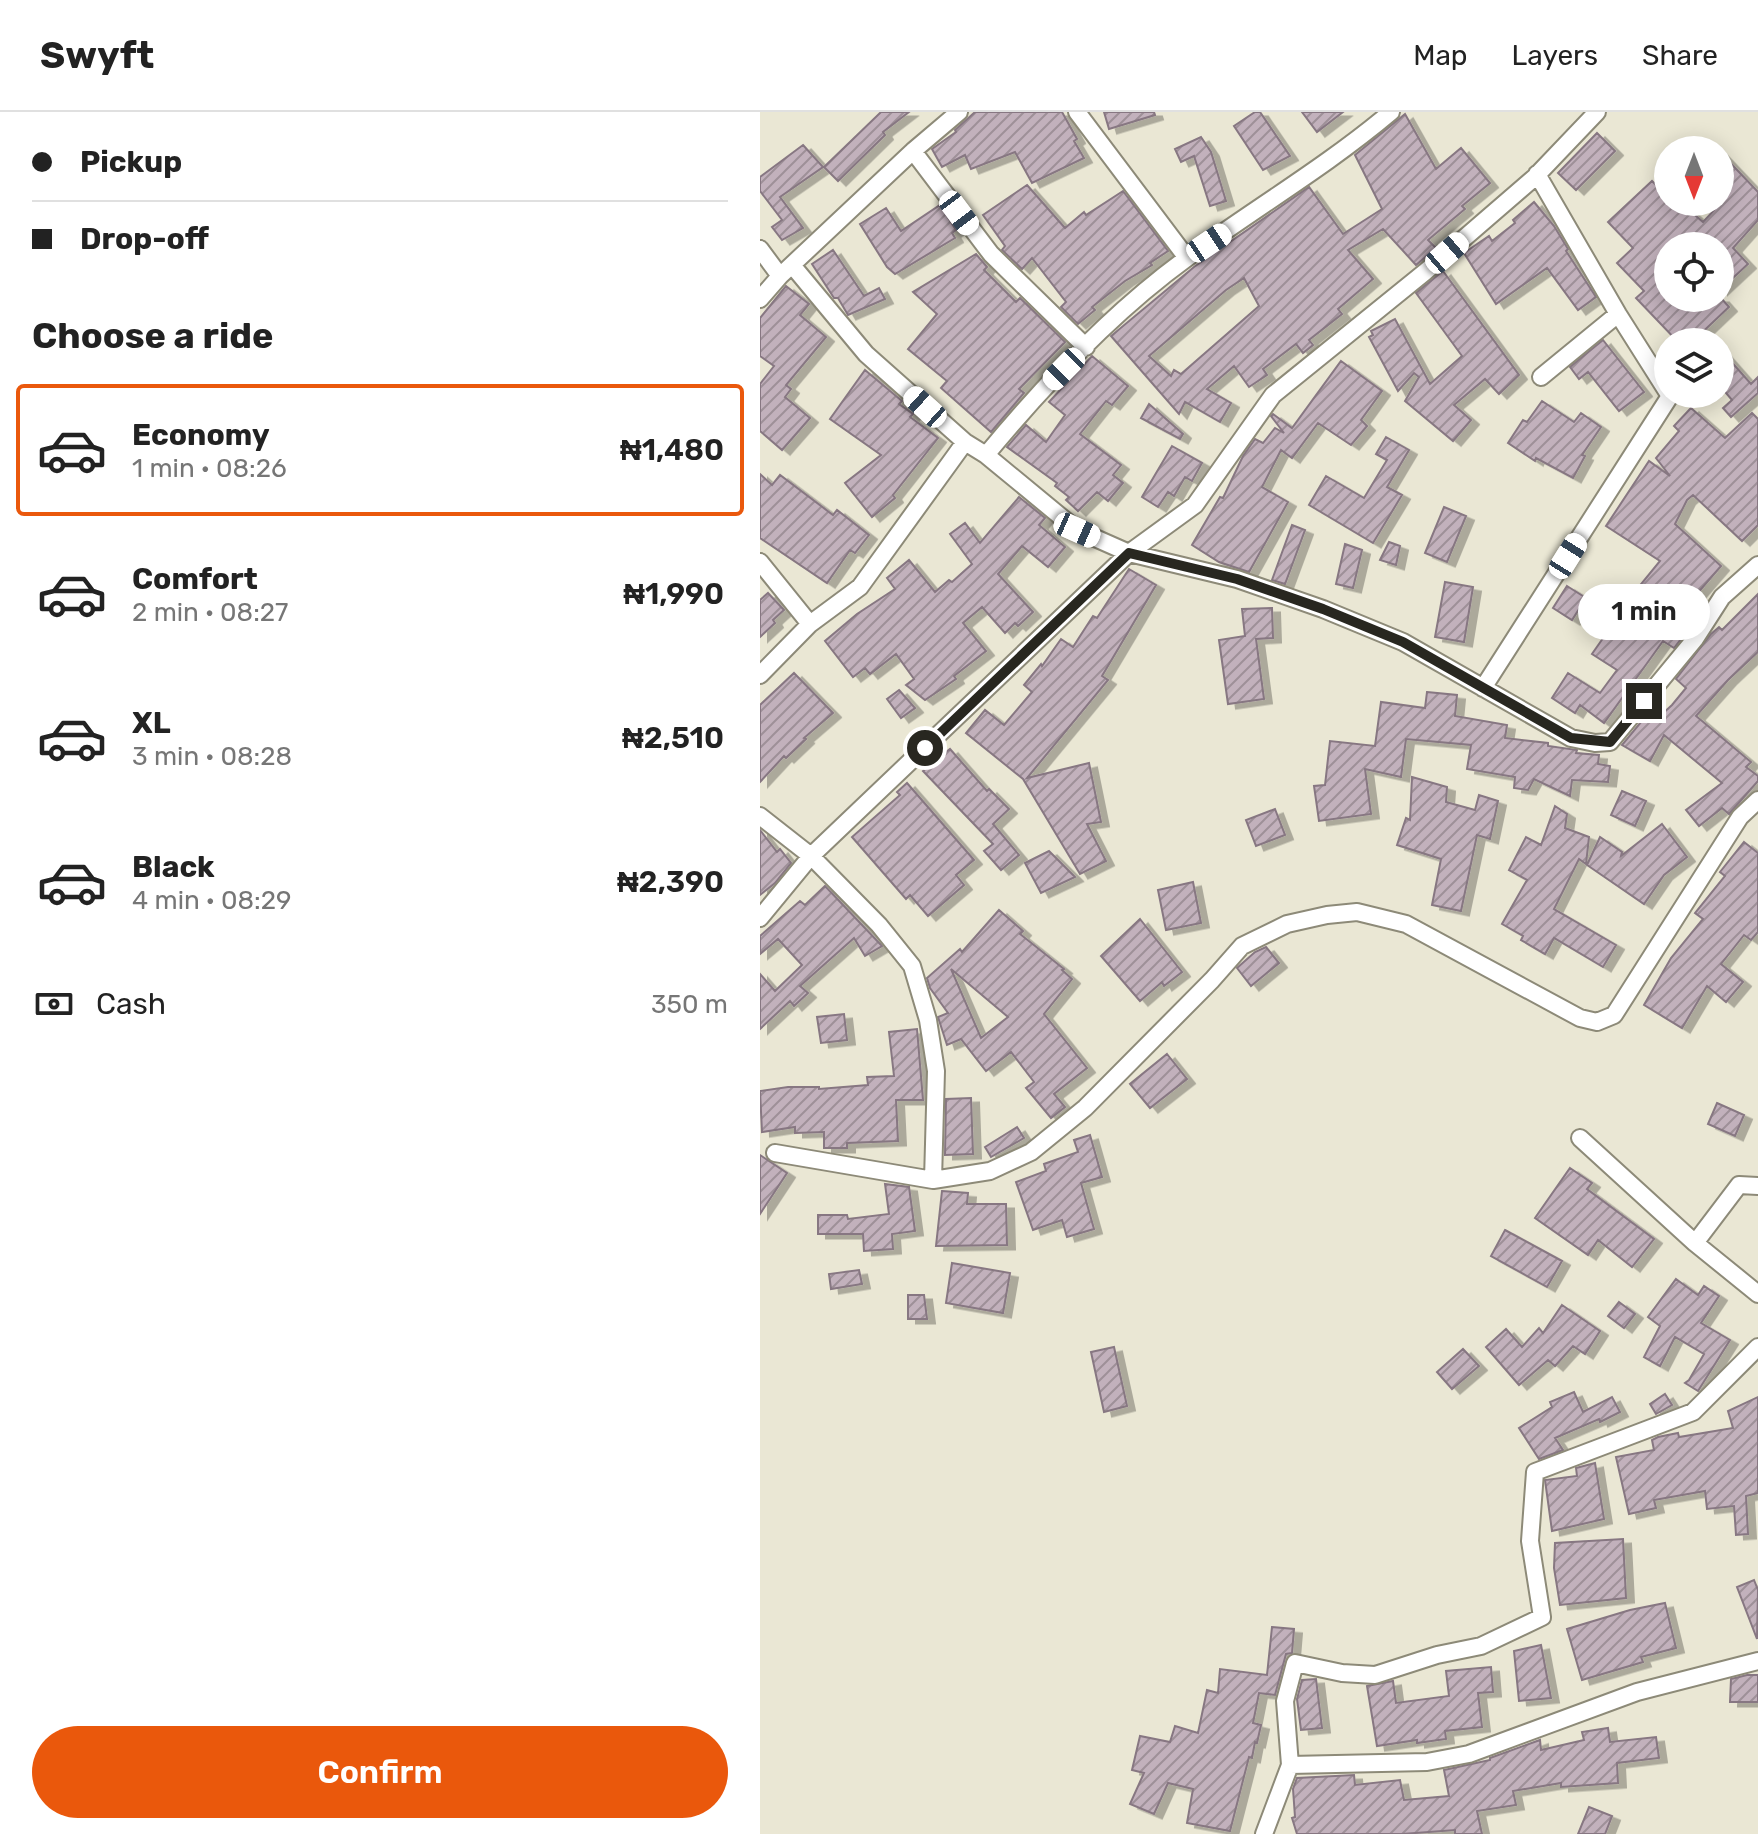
<!DOCTYPE html>
<html lang="en">
<head>
<meta charset="utf-8">
<style>
  body { margin:0; font-family:Rubik,sans-serif; background:#f2f2f2; color:#222; height:100vh; display:flex; flex-direction:column; font-size:30px; white-space:nowrap }
  * { box-sizing:border-box; margin:0 }
  p { font-size:26px; color:#767676 }
  .icon { flex:none; width:44px; height:44px; fill:none; stroke:currentColor; stroke-width:2; stroke-linecap:round; stroke-linejoin:round }
  .map { position:relative; flex:1; overflow:hidden }
  .sheet { display:flex; flex-direction:column; background:#fff; width:760px }
  .sheet>* { flex:none }
  .top-card { display:grid; align-content:center; height:176px; padding:0 32px; background:#fff }
  .needle { width:52px; rotate:180deg }
  .controls { position:absolute; left:894px; top:24px; display:grid; gap:16px }
  .controls a { display:grid; place-items:center; width:80px; height:80px; border-radius:50%; background:#fff; box-shadow:0 4px 20px #0003; font-size:40px }
  .end { position:absolute; width:36px; height:36px; margin:-18px; border:10px solid #282720; background:#fff; box-shadow:0 0 0 4px #fff }
  .from { border-radius:50% }
  .bubble { position:absolute; height:56px; border-radius:28px; background:#fff; box-shadow:0 4px 20px #0003; font-size:26px; font-weight:600; line-height:56px; text-align:center }
  .car { position:absolute; width:24px; height:48px; margin:-24px -12px; border-radius:10px; box-shadow:0 0 6px 2px #0007; background:linear-gradient(#fff 24%,#345 0 40%,#fff 0 76%,#345 0 86%,#fff 0) }
  .top-card b { display:flex; align-items:center; gap:28px; height:76px; font-size:30px }
  .top-card b+b { border-top:2px solid #e0e0e0 }
  .top-card i { width:20px; height:20px; background:#222 }
  ul { padding:0; list-style:none }
  li { display:flex; align-items:center; gap:24px; height:132px; margin:0 16px 12px; padding:0 16px; border:4px solid transparent; border-radius:8px }
  li div { flex:1 }
  li b { display:block; font-size:30px }
  li em { font-style:normal; font-weight:600 }
  li.current { border-color:#ea580c }
  li>.icon { width:72px; height:72px; stroke-width:1.5 }
  h2 { padding:0 32px; font-size:36px; line-height:96px }
  .pay { display:flex; align-items:center; gap:20px; height:88px; padding:0 32px; font-size:30px }
  .pay p { margin-inline-start:auto }
  .button { display:flex; gap:16px; margin-top:auto; padding:16px 32px }
  .button a { flex:1; height:92px; border-radius:48px; background:#ea580c; color:#fff; font-size:32px; font-weight:600; line-height:92px; text-align:center }
  header { display:flex; align-items:center; gap:48px; box-sizing:border-box; height:112px; padding:0 40px; background:#fff; border-bottom:2px solid #e0e0e0 }
  header strong { font-size:38px }
  nav { display:flex; gap:44px; margin-inline-start:auto; font-size:28px }
  main { display:flex; flex:1; min-height:0 }
  .map>svg:first-child { display:block }
</style>
</head>
<body>
<header>
<strong>Swyft</strong>
<nav><a>Map</a><a>Layers</a><a>Share</a></nav>
</header>
<main>
<section class="sheet">
<div class="top-card">
<b><i class="from"></i>Pickup</b>
<b><i></i>Drop-off</b>
</div>
<h2>Choose a ride</h2>
<ul>
<li class="current"><svg class="icon" aria-label="car" viewBox="0 0 24 24"><path d="M5 17H2v-5l4-1 3-4h7l3 4 3 1v5h-3M9 17h6M6 11h13"/><circle cx="7" cy="17" r="2"/><circle cx="17" cy="17" r="2"/></svg><div><b>Economy</b><p>1 min · 08:26</p></div><em>₦1,480</em></li>
<li><svg class="icon" aria-label="car" viewBox="0 0 24 24"><path d="M5 17H2v-5l4-1 3-4h7l3 4 3 1v5h-3M9 17h6M6 11h13"/><circle cx="7" cy="17" r="2"/><circle cx="17" cy="17" r="2"/></svg><div><b>Comfort</b><p>2 min · 08:27</p></div><em>₦1,990</em></li>
<li><svg class="icon" aria-label="car" viewBox="0 0 24 24"><path d="M5 17H2v-5l4-1 3-4h7l3 4 3 1v5h-3M9 17h6M6 11h13"/><circle cx="7" cy="17" r="2"/><circle cx="17" cy="17" r="2"/></svg><div><b>XL</b><p>3 min · 08:28</p></div><em>₦2,510</em></li>
<li><svg class="icon" aria-label="car" viewBox="0 0 24 24"><path d="M5 17H2v-5l4-1 3-4h7l3 4 3 1v5h-3M9 17h6M6 11h13"/><circle cx="7" cy="17" r="2"/><circle cx="17" cy="17" r="2"/></svg><div><b>Black</b><p>4 min · 08:29</p></div><em>₦2,390</em></li>
</ul>
<div class="pay"><svg class="icon" aria-label="cash" viewBox="0 0 24 24"><path d="M3 7h18v10H3z"/><circle cx="12" cy="12" r="2"/></svg>Cash<p>350 m</p></div>
<div class="button"><a>Confirm</a></div>
</section>
<div class="map">
<svg width="998" height="1722" viewBox="0 0 998 1722">
  <defs>
    <pattern id="building-hatch" width="6" height="6" patternUnits="userSpaceOnUse" patternTransform="scale(2)"><rect width="6" height="6" fill="#c2b1bc"/><path d="M-1 1l2-2M0 6l6-6M5 7l2-2" fill="none" stroke="#9e9098"/></pattern>
    <filter id="shadow"><feDropShadow dx="8" dy="4.5" stdDeviation="0" flood-color="#0004"/></filter>
  </defs>
  <rect width="100%" height="100%" fill="#eae7d4"/>
  <path fill="url(#building-hatch)" stroke="#877782" stroke-width="2" fill-rule="evenodd" filter="url(#shadow)" d="M 121,0 L 149,0 L 123,20 L 125,23 L 78,69 L 64,55 Z
    M 215,0 L 302,0 L 317,27 L 314,29 L 324,46 L 272,71 L 255,40 L 211,57 L 205,43 L 182,55 L 172,37 L 196,20 L 195,18 Z
    M 344,0 L 394,0 L 395,3 L 349,17 Z
    M 495,0 L 500,0 L 530,44 L 503,58 L 474,14 Z
    M 542,0 L 583,0 L 557,20 Z
    M 645,2 L 676,57 L 701,36 L 730,71 L 702,94 L 705,97 L 668,128 L 676,136 L 656,153 L 623,117 L 588,138 L 613,167 L 578,197 L 582,202 L 549,228 L 553,233 L 543,241 L 536,232 L 503,257 L 507,263 L 489,275 L 474,254 L 447,277 L 471,291 L 460,310 L 425,290 L 419,302 L 351,224 L 434,155 L 549,75 L 583,122 L 622,97 L 595,43 ZM 484,166 L 499,194 L 421,262 L 414,258 L 411,264 L 389,244 L 466,178 Z
    M 837,21 L 855,39 L 816,78 L 798,61 Z
    M 441,25 L 451,40 L 466,89 L 450,94 L 434,44 L 421,50 L 415,37 Z
    M 43,33 L 63,55 L 20,85 L 43,116 L 22,128 L 12,115 L 22,108 L 0,79 L 0,65 Z
    M 960,40 L 998,80 L 998,108 L 973,136 L 988,152 L 960,178 L 960,134 L 908,134 L 908,186 L 961,186 L 969,195 L 932,230 L 918,230 L 876,186 L 884,179 L 857,151 L 873,136 L 848,110 L 892,69 L 908,85 L 908,90 L 920,90 L 943,110 L 960,92 Z
    M 267,73 L 305,116 L 324,100 L 326,103 L 363,79 L 408,139 L 390,151 L 392,153 L 365,169 L 332,195 L 335,198 L 318,212 L 301,195 L 306,190 L 272,146 L 262,157 L 242,138 L 245,134 L 223,103 Z
    M 774,90 L 794,114 L 808,137 L 806,139 L 836,185 L 818,198 L 787,156 L 736,192 L 704,141 L 729,124 L 732,129 L 755,111 L 753,108 Z
    M 180,93 L 196,118 L 192,121 L 195,126 L 135,162 L 127,155 L 100,112 L 126,96 L 141,119 Z
    M 73,138 L 104,184 L 119,176 L 125,187 L 88,203 L 78,186 L 74,186 L 52,152 Z
    M 216,142 L 227,155 L 224,158 L 256,190 L 260,186 L 305,230 L 259,277 L 264,281 L 231,320 L 181,276 L 187,269 L 148,237 L 177,202 L 153,180 Z
    M 683,159 L 759,263 L 739,282 L 725,267 L 694,293 L 711,308 L 693,329 L 645,289 L 659,265 L 654,261 L 638,279 L 609,225 L 613,223 L 611,219 L 635,207 L 670,272 L 702,244 L 656,181 Z
    M 26,174 L 49,192 L 40,203 L 66,225 L 26,273 L 31,277 L 25,285 L 50,306 L 22,338 L 0,319 L 0,272 L 14,254 L 0,244 L 0,206 Z
    M 843,228 L 884,280 L 859,299 L 828,260 L 819,267 L 810,255 Z
    M 960,237 L 991,272 L 998,265 L 998,281 L 971,305 L 963,296 L 972,288 L 960,274 Z
    M 332,244 L 368,274 L 352,293 L 346,289 L 320,322 L 361,353 L 353,363 L 363,371 L 348,389 L 337,380 L 318,399 L 306,388 L 309,385 L 295,374 L 297,371 L 247,335 L 266,313 L 286,330 L 305,303 L 289,290 Z
    M 581,249 L 622,279 L 601,308 L 607,314 L 591,333 L 558,311 L 532,346 L 521,338 L 502,375 L 528,390 L 489,460 L 459,450 L 432,433 L 460,385 L 463,386 L 483,344 L 495,327 L 503,331 L 515,316 L 524,321 L 511,304 L 513,302 L 532,316 Z
    M 105,258 L 142,289 L 139,292 L 153,302 L 150,305 L 178,326 L 133,383 L 135,386 L 112,405 L 85,371 L 121,343 L 70,307 Z
    M 782,289 L 814,310 L 821,301 L 841,315 L 822,343 L 825,344 L 813,366 L 776,346 L 775,349 L 748,331 L 763,308 L 767,310 Z
    M 389,292 L 423,322 L 420,327 L 381,306 Z
    M 931,296 L 965,326 L 992,301 L 998,307 L 998,413 L 982,429 L 933,383 L 927,388 L 915,412 L 961,454 L 910,513 L 924,523 L 914,536 L 903,529 L 844,611 L 820,593 L 815,601 L 792,586 L 808,561 L 840,581 L 857,558 L 832,542 L 862,499 L 858,496 L 866,485 L 869,487 L 900,449 L 846,414 L 889,349 L 910,364 L 896,346 L 919,319 L 914,314 Z
    M 626,325 L 649,338 L 627,375 L 642,383 L 613,431 L 549,393 L 566,364 L 604,386 L 627,348 L 616,342 Z
    M 412,334 L 442,351 L 432,369 L 425,365 L 414,384 L 408,380 L 398,395 L 382,385 Z
    M 0,362 L 12,373 L 20,363 L 73,403 L 77,398 L 109,423 L 95,441 L 90,438 L 67,471 L 0,426 Z
    M 259,385 L 285,406 L 279,413 L 305,435 L 288,455 L 262,434 L 238,462 L 273,500 L 258,514 L 255,511 L 245,521 L 222,495 L 203,511 L 226,539 L 194,564 L 196,567 L 165,588 L 146,573 L 154,567 L 136,542 L 110,562 L 105,556 L 93,565 L 65,529 L 97,502 L 135,477 L 127,466 L 149,448 L 175,480 L 189,468 L 192,470 L 212,452 L 190,422 L 205,411 L 220,431 Z
    M 684,395 L 706,404 L 687,450 L 665,441 Z
    M 532,413 L 545,418 L 525,472 L 512,468 Z
    M 629,430 L 640,434 L 636,453 L 620,448 Z
    M 585,432 L 602,438 L 593,476 L 576,472 Z
    M 369,457 L 396,473 L 342,564 L 348,568 L 267,666 L 329,651 L 341,710 L 327,712 L 346,749 L 320,762 L 263,667 L 206,621 L 225,598 L 244,613 L 272,580 L 264,573 L 281,552 L 282,554 L 301,527 L 313,535 L 333,504 L 337,506 Z
    M 685,470 L 713,475 L 704,530 L 675,525 Z
    M 807,474 L 826,486 L 812,508 L 793,496 Z
    M 8,481 L 24,498 L 13,508 L 15,511 L 0,525 L 0,488 Z
    M 998,482 L 998,540 L 968,568 L 936,604 L 991,650 L 986,655 L 998,664 L 998,669 L 969,702 L 962,696 L 939,714 L 926,698 L 962,671 L 904,623 L 890,649 L 862,633 L 891,598 L 899,605 L 912,593 L 926,576 L 916,567 L 951,522 L 959,515 L 962,518 Z
    M 512,496 L 513,526 L 496,527 L 504,587 L 468,592 L 459,528 L 485,524 L 482,497 Z
    M 34,561 L 73,601 L 44,626 L 46,627 L 26,646 L 24,644 L 0,670 L 0,593 Z
    M 139,578 L 155,596 L 141,606 L 127,587 Z
    M 667,580 L 697,583 L 695,604 L 747,613 L 745,626 L 788,631 L 788,634 L 817,638 L 816,641 L 839,643 L 838,652 L 850,654 L 848,670 L 812,668 L 810,684 L 774,667 L 768,678 L 754,676 L 755,665 L 707,657 L 711,633 L 646,627 L 641,665 L 605,657 L 611,702 L 559,709 L 554,674 L 565,673 L 570,629 L 615,634 L 621,590 L 665,596 Z
    M 190,637 L 227,679 L 229,677 L 249,697 L 233,712 L 259,743 L 241,758 L 224,739 L 233,732 L 163,659 Z
    M 652,665 L 687,675 L 686,690 L 715,698 L 719,683 L 738,689 L 730,727 L 717,723 L 701,799 L 672,793 L 681,747 L 637,733 L 646,706 L 650,708 Z
    M 147,671 L 214,748 L 196,763 L 204,773 L 168,804 L 150,783 L 146,787 L 92,725 L 140,683 L 137,680 Z
    M 862,679 L 886,689 L 875,714 L 851,703 Z
    M 795,694 L 807,702 L 805,716 L 829,725 L 826,752 L 819,747 L 794,797 L 856,833 L 843,855 L 794,826 L 785,842 L 761,828 L 763,824 L 742,812 L 767,768 L 749,758 L 766,725 L 781,733 Z
    M 515,697 L 525,723 L 496,734 L 486,708 Z
    M 902,712 L 927,745 L 904,763 L 884,792 L 827,753 L 840,725 L 862,740 L 861,744 Z
    M 0,718 L 17,740 L 20,737 L 31,751 L 15,771 L 0,783 Z
    M 984,730 L 998,741 L 998,820 L 991,828 L 984,823 L 961,852 L 983,870 L 966,890 L 947,874 L 922,916 L 884,893 L 911,846 L 943,807 L 935,801 L 965,764 L 960,760 Z
    M 289,739 L 315,765 L 281,781 L 265,751 Z
    M 433,770 L 441,811 L 406,818 L 398,778 Z
    M 65,774 L 122,834 L 105,844 L 94,826 L 40,874 L 48,881 L 34,894 L 30,889 L 0,917 L 0,862 L 15,879 L 42,853 L 18,827 L 0,842 L 0,824 L 40,789 L 45,793 Z
    M 239,798 L 263,819 L 260,822 L 304,857 L 302,858 L 312,867 L 284,902 L 327,956 L 294,982 L 305,995 L 291,1006 L 266,976 L 274,970 L 251,940 L 226,959 L 201,927 L 187,933 L 178,905 L 188,901 L 170,876 L 167,866 L 200,837 L 202,840 ZM 191,857 L 248,905 L 221,926 Z
    M 380,807 L 422,860 L 404,874 L 402,870 L 380,889 L 341,844 Z
    M 506,835 L 519,851 L 491,874 L 477,856 L 495,840 Z
    M 84,902 L 87,928 L 61,931 L 57,905 Z
    M 157,917 L 163,988 L 136,988 L 138,1029 L 87,1031 L 87,1036 L 64,1036 L 64,1020 L 35,1021 L 35,1015 L 2,1020 L 0,979 L 28,975 L 59,975 L 59,977 L 108,973 L 107,965 L 134,964 L 129,920 Z
    M 407,942 L 427,967 L 390,996 L 370,972 Z
    M 211,986 L 213,1042 L 185,1043 L 186,987 Z
    M 957,991 L 984,1003 L 975,1024 L 948,1012 Z
    M 257,1015 L 264,1026 L 231,1045 L 225,1035 Z
    M 330,1023 L 342,1065 L 321,1071 L 334,1117 L 307,1125 L 302,1108 L 273,1118 L 256,1070 L 286,1059 L 284,1052 L 318,1040 L 314,1028 Z
    M 0,1043 L 27,1061 L 0,1102 Z
    M 810,1056 L 832,1071 L 827,1077 L 894,1127 L 872,1155 L 838,1128 L 828,1143 L 775,1106 Z
    M 125,1072 L 149,1075 L 155,1119 L 132,1122 L 133,1137 L 104,1139 L 103,1122 L 58,1122 L 58,1103 L 87,1103 L 88,1107 L 129,1102 Z
    M 182,1079 L 208,1081 L 207,1092 L 246,1092 L 247,1133 L 176,1134 Z
    M 745,1118 L 802,1149 L 787,1175 L 731,1144 Z
    M 192,1151 L 250,1161 L 243,1201 L 186,1191 Z
    M 99,1158 L 102,1172 L 71,1177 L 69,1162 Z
    M 916,1167 L 938,1183 L 944,1174 L 959,1184 L 941,1211 L 970,1228 L 938,1279 L 925,1271 L 929,1268 L 944,1242 L 915,1225 L 900,1254 L 884,1245 L 900,1214 L 888,1205 Z
    M 148,1183 L 164,1183 L 167,1207 L 148,1207 Z
    M 859,1190 L 875,1202 L 864,1216 L 848,1204 Z
    M 802,1193 L 840,1219 L 825,1242 L 813,1234 L 795,1254 L 788,1248 L 759,1273 L 726,1235 L 746,1217 L 762,1235 L 779,1216 L 783,1221 Z
    M 354,1235 L 367,1294 L 344,1300 L 331,1240 Z
    M 703,1237 L 719,1254 L 692,1277 L 677,1260 Z
    M 814,1280 L 823,1300 L 852,1285 L 860,1300 L 840,1310 L 839,1307 L 795,1326 L 803,1338 L 779,1347 L 759,1316 L 792,1295 L 790,1290 Z
    M 905,1282 L 912,1293 L 896,1302 L 890,1292 Z
    M 998,1285 L 998,1381 L 986,1384 L 988,1422 L 976,1423 L 974,1394 L 947,1397 L 945,1379 L 894,1388 L 896,1396 L 869,1402 L 856,1345 L 894,1338 L 892,1328 L 898,1325 L 918,1321 L 919,1325 L 973,1316 L 968,1299 Z
    M 835,1351 L 844,1407 L 792,1419 L 785,1368 L 817,1364 L 816,1356 Z
    M 863,1427 L 866,1486 L 800,1493 L 794,1456 L 795,1431 Z
    M 994,1468 L 998,1478 L 997,1527 L 977,1475 Z
    M 905,1491 L 916,1536 L 881,1545 L 883,1550 L 822,1568 L 807,1517 L 870,1498 Z
    M 512,1515 L 534,1517 L 532,1541 L 526,1542 L 515,1583 L 499,1581 L 493,1611 L 501,1613 L 497,1631 L 495,1630 L 492,1646 L 489,1645 L 470,1719 L 427,1711 L 433,1677 L 408,1671 L 394,1702 L 370,1692 L 384,1661 L 372,1658 L 380,1624 L 410,1630 L 415,1614 L 438,1621 L 447,1578 L 458,1581 L 460,1557 L 507,1563 Z
    M 781,1533 L 791,1586 L 759,1589 L 754,1539 Z
    M 731,1555 L 733,1580 L 718,1581 L 722,1615 L 685,1619 L 686,1627 L 657,1631 L 657,1628 L 617,1634 L 607,1574 L 633,1569 L 636,1591 L 689,1584 L 686,1559 Z
    M 987,1563 L 998,1563 L 998,1590 L 970,1590 L 971,1567 Z
    M 556,1567 L 562,1616 L 541,1618 L 537,1587 L 542,1568 Z
    M 848,1616 L 850,1630 L 896,1625 L 899,1646 L 857,1651 L 858,1671 L 801,1675 L 801,1671 L 753,1679 L 756,1693 L 717,1699 L 722,1722 L 695,1722 L 695,1718 L 642,1722 L 537,1722 L 532,1706 L 535,1705 L 533,1677 L 537,1666 L 594,1663 L 595,1673 L 640,1668 L 644,1688 L 689,1684 L 684,1658 L 730,1648 L 730,1646 L 780,1628 L 781,1638 L 824,1628 L 822,1620 Z
    M 829,1695 L 852,1704 L 845,1722 L 818,1722 Z"/>
  <g fill="none" stroke-linecap="round" stroke-linejoin="round">
    <g stroke="#8d8a78" stroke-width="20">
      <path id="minor" d="M 317,0 L 427,146
        M 153,39 L 231,142 L 326,235
        M 777,62 L 858,202 L 908,281
        M 0,137 L 20,164
        M 32,153 L 106,242 L 205,330 L 226,343 L 317,418 L 369,441 L 477,467 L 563,497 L 643,530 L 811,626 L 835,631 L 850,630 L 935,527 L 962,485 L 998,453
        M 0,187 L 20,164 L 153,39 L 199,0
        M 781,265 L 858,202
        M 226,343 C 283,274 354,199 427,146 C 494,97 567,54 631,0
        M 0,450 L 50,512
        M 0,563 L 50,512 L 100,475 L 205,330
        M 723,576 L 910,284 L 909,282
        M 0,704 L 51,744 L 0,806
        M 820,1026 L 935,1131 L 998,1182
        M 15,1041 L 173,1068 L 230,1059 L 271,1040 L 325,996 L 452,868 L 482,834 L 527,812 L 567,803 L 597,800 L 646,812 L 820,906 L 837,910 L 854,903 L 980,705 L 998,688
        M 173,1068 L 176,959 L 168,908 L 152,854 L 119,813 L 51,744 L 369,441 L 435,393 L 513,283 L 665,160 L 775,65 L 837,0
        M 935,1131 L 979,1073 L 998,1074
        M 530,1653 L 667,1650 L 709,1642 L 877,1580 L 998,1549
        M 504,1722 L 530,1653 L 525,1589 L 535,1551 L 582,1561 L 615,1563 L 677,1543 L 721,1534 L 782,1505 L 770,1429 L 775,1360 L 933,1300 L 998,1235"/>
    </g>
    <use href="#minor" stroke="#fff" stroke-width="16"/>
  </g>
  <g fill="none" stroke-linecap="round" stroke-linejoin="round">
    <path stroke="#282720" stroke-width="10" d="M 165,636 L 369,441 L 477,467 L 563,497 L 643,530 L 811,626 L 850,630 L 884,589"/>
  </g>
</svg>
<div class="controls">
<a><svg class="needle" viewBox="-14 -14 28 28"><path d="M0-13l5 13h-10z" fill="#e53935"/><path d="M0 13l5-13h-10z" fill="#767676"/></svg></a>
<a><svg class="icon" aria-label="locate" viewBox="0 0 24 24"><circle cx="12" cy="12" r="6"/><path d="M12 2v4M12 18v4M2 12h4M18 12h4"/></svg></a>
<a><svg class="icon" aria-label="layers" viewBox="0 0 24 24"><path d="M12 4l9 5-9 5-9-5zM3 14l9 5 9-5"/></svg></a>
</div>
<i class="end from" style="left:165px;top:636px"></i>
<i class="end" style="left:884px;top:589px"></i>
<div class="bubble" style="left:818px;top:472px;width:132px">1 min</div>
<i class="car" style="left:199px;top:101px;rotate:143deg"></i>
<i class="car" style="left:449px;top:131px;rotate:56deg"></i>
<i class="car" style="left:687px;top:141px;rotate:49deg"></i>
<i class="car" style="left:304px;top:257px;rotate:225deg"></i>
<i class="car" style="left:165px;top:295px;rotate:312deg"></i>
<i class="car" style="left:317px;top:418px;rotate:114deg"></i>
<i class="car" style="left:808px;top:444px;rotate:32deg"></i>
</div>
</main>
</body>
</html>
